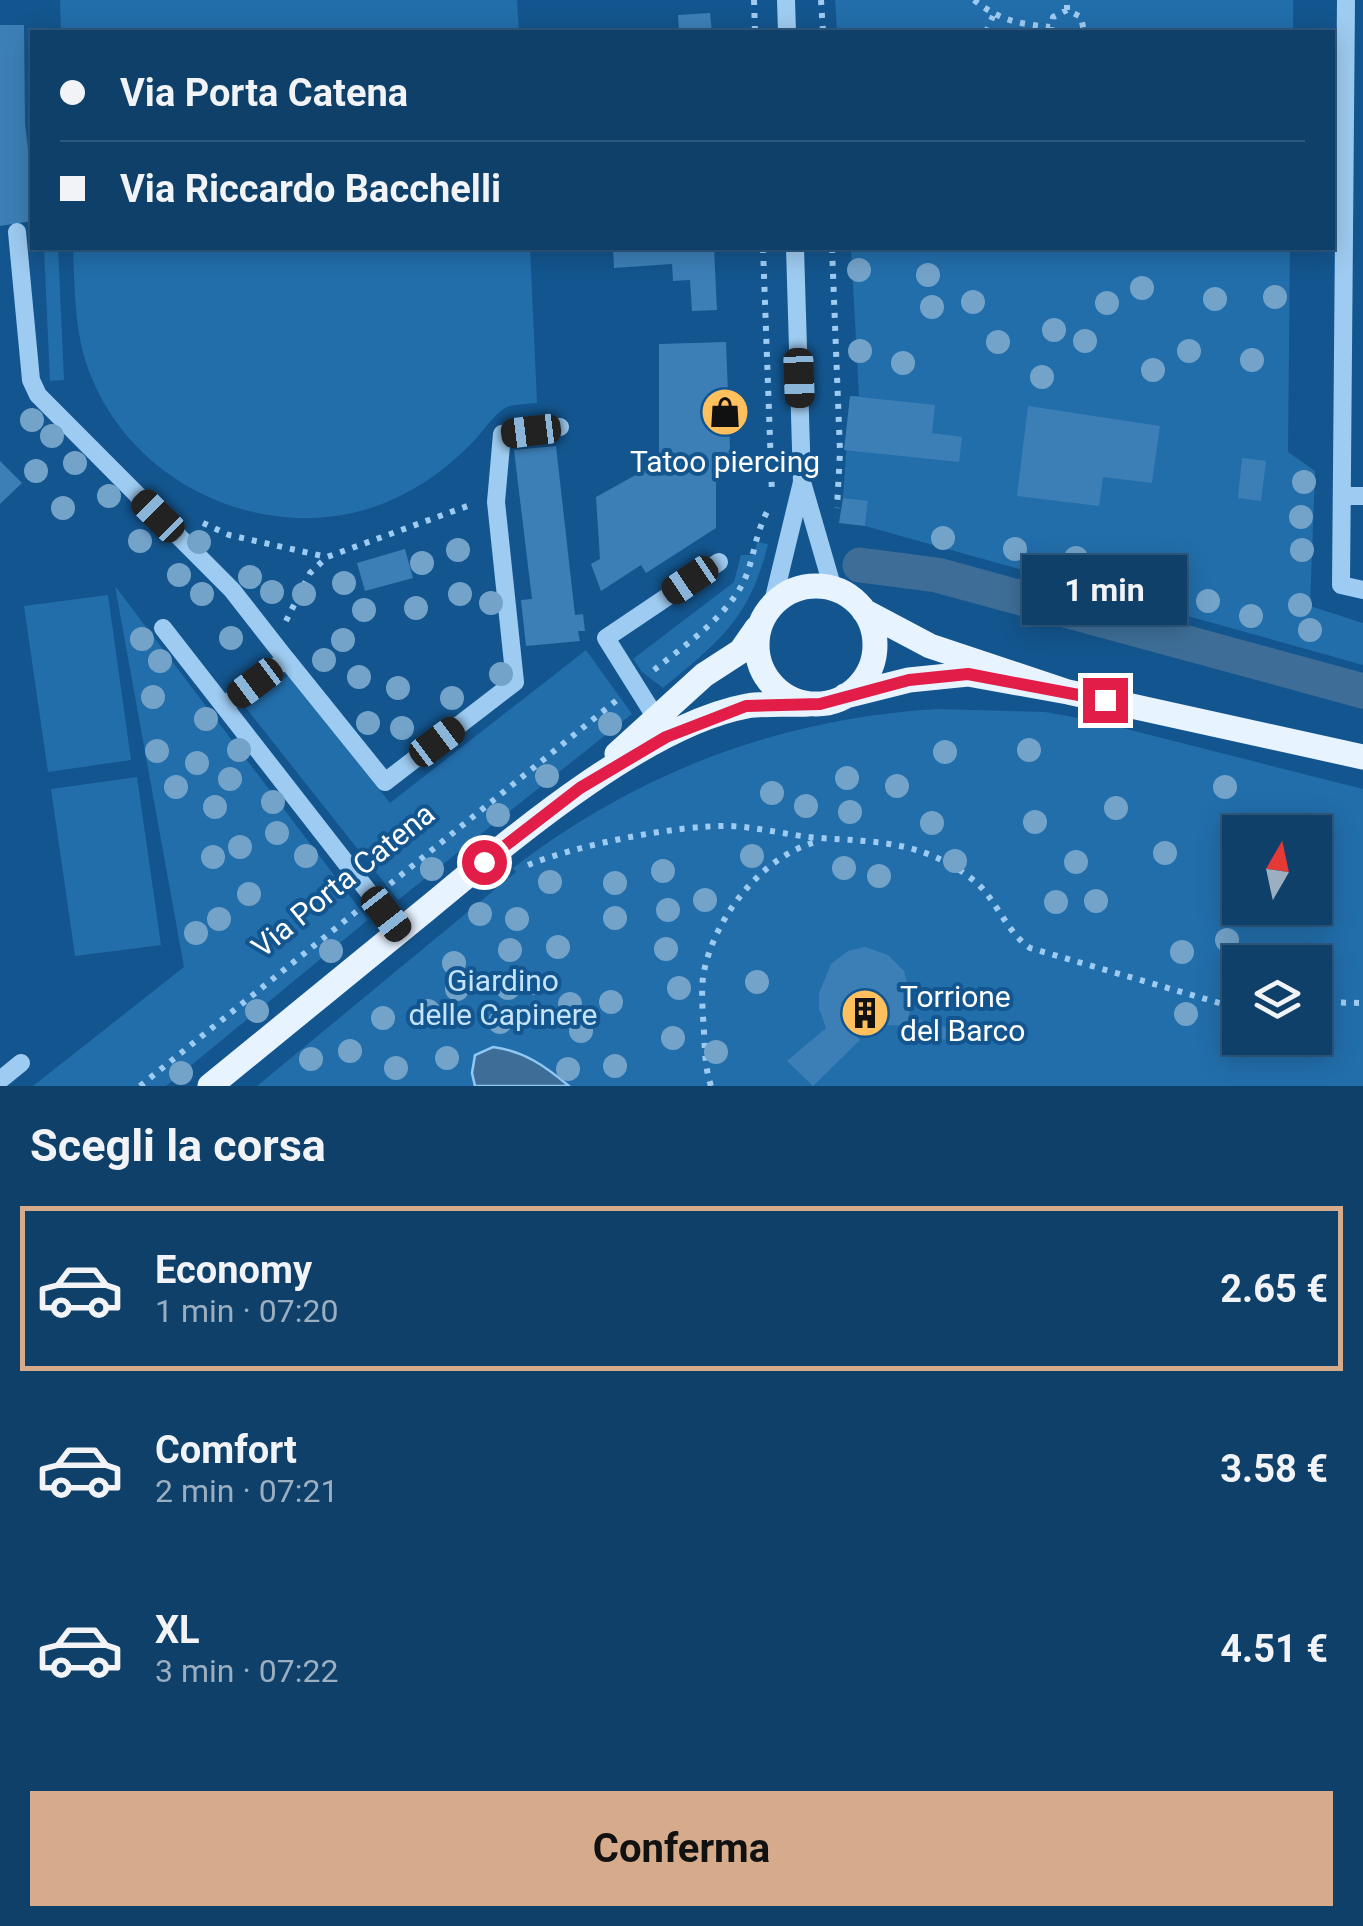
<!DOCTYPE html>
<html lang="it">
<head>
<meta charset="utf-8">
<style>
  body { margin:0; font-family:Roboto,sans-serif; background:#174770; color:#f1f3f6; height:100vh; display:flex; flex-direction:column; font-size:38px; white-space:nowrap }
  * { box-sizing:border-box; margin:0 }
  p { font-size:32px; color:#9bafc1 }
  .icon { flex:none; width:55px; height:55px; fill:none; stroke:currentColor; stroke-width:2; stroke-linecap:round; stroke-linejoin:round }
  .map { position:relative; height:1086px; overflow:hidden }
  .sheet { display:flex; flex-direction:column; background:#0e406a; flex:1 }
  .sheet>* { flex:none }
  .banner { position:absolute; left:30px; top:30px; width:1305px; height:220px; border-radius:0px; box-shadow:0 5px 25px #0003,0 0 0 2px #2e597e; display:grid; align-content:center; height:220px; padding:0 30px; background:#0e406a }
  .needle { width:65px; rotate:9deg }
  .tools { position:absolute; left:1222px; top:815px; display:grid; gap:20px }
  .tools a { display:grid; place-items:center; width:110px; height:110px; border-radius:0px; background:#0e406a; box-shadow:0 5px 25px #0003,0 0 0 2px #2e597e; font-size:50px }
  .end { position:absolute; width:45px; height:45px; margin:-22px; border:12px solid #e11d48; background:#fff; box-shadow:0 0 0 5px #fff }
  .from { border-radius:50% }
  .bubble { position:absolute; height:70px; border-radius:0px; background:#0e406a; box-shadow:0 5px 25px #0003,0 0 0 2px #2e597e; font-size:32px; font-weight:700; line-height:70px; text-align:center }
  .car { position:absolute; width:30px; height:60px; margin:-30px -15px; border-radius:12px; box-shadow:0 0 8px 2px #0007; background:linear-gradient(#222 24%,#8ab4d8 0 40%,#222 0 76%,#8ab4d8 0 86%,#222 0) }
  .banner b { display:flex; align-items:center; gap:35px; height:95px; font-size:38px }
  .banner b+b { border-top:2px solid #2e597e }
  .banner i { width:25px; height:25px; background:#f1f3f6 }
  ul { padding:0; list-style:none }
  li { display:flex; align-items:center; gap:30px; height:165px; margin:0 20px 15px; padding:0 10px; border:5px solid transparent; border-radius:0px }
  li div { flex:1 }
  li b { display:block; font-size:38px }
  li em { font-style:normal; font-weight:700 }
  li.active { border-color:#d6ab8b }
  li>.icon { width:90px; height:90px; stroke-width:1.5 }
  h2 { padding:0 30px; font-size:45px; line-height:120px }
  .action { display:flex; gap:20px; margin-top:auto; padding:20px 30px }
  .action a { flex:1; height:115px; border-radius:0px; background:#d6ab8b; color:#111; font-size:40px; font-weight:700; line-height:115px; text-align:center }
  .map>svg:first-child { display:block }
</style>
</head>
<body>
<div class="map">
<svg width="1363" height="1086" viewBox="0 0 1363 1086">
  <rect width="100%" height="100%" fill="#13558e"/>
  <path fill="#226eab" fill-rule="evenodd" d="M 60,0 L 517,0 L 519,32 L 61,32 Z
    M 835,0 L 1293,0 L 1293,32 L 837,32 Z
    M 44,248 L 58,248 L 64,380 L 50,381 Z
    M 73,248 L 530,248 L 537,403 C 528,404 515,404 507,407 C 494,413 481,435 470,445 C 450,465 428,482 402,495 C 287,554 138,495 91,376 C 74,335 75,291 73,248 Z
    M 851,248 L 1290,248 L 1288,452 L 1315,471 L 1310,606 L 1363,623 L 1363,665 L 865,526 L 868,502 L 843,498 L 850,396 L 859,396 Z
    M 757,542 L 768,544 C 750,618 720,641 663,688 L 642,672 L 633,659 L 734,582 L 741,555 L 754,555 Z
    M 115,586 L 368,920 L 166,1086 L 33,1086 L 184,967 Z
    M 108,595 L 131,760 L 48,772 L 24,606 Z
    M 586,650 L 632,714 L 398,900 L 246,708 L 289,675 L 390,803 Z
    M 938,709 L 1045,712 L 1095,721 L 1363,789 L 1363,1086 L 257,1086 L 516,872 L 513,868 C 638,772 781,718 938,709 ZM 1240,832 L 1315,832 L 1315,908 L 1240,908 ZM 1240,962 L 1315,962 L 1315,1038 L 1240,1038 Z
    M 137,777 L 161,945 L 75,956 L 51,789 Z"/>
  <path fill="#3e6e97" stroke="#8fc8f4" stroke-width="2.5" d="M 493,1047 C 524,1051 545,1066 569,1086 L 475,1086 L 472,1073 L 475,1055 Z"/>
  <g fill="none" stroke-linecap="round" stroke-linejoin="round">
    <path stroke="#3e6e97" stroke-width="35" d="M 860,565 L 937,575 L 1363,691"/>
  </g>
  <path fill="#3c7fb7" d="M 710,13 L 712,32 L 679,32 L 678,15 Z
    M 0,25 L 24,25 L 25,123 L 32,184 L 32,221 L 0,226 Z
    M 613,248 L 714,248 L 717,310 L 692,311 L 690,280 L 673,281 L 672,264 L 614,268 Z
    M 726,342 L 731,474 L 716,474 L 716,528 L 646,573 L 641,565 L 601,591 L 591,564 L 600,559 L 596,497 L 659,462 L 659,344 Z
    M 850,396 L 935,405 L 932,433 L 962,437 L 959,462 L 844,450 Z
    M 1028,406 L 1160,426 L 1152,483 L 1103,477 L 1099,506 L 1017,496 Z
    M 556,446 L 575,615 L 583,614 L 585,631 L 578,631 L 580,641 L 526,646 L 521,600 L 532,599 L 514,450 Z
    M 1242,458 L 1266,461 L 1261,501 L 1238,498 Z
    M 0,461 L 22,483 L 0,504 Z
    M 843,498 L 868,501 L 865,526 L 839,523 Z
    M 405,549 L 413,578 L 365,591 L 357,563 Z
    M 865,947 L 888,955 L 904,971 L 910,995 L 909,1017 L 948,1028 L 945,1040 L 897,1025 L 862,1026 L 853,1032 L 860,1040 L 813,1086 L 787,1061 L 826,1028 L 819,1008 L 819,993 L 831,964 L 848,951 Z"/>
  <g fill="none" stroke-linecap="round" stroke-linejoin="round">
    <path stroke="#9ecbf1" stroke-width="6" stroke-dasharray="5 8" stroke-linecap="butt" d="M 754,0 L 755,32
      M 821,0 L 823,32
      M 974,0 C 999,20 1018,24 1050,27
      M 1067,10 L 1067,0
      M 986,32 L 993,16
      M 1051,32 L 1053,17 L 1067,10 L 1081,17 L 1084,32
      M 763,248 L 772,494
      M 832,248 L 840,452 L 837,508
      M 203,523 L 229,535 L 327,557
      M 286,621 L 310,573 L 327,557 L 473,504
      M 654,670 C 685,645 724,619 743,583 C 754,561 754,536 768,510
      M 528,865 C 577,845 676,825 729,826 C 760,827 790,836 820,838 C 879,842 922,841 972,879 C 996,897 1005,931 1030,948 L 1240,1009
      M 390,884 L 617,700
      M 1315,1002 L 1363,1003
      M 140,1086 L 357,911
      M 711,1086 C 705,1068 705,1051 704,1032 C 703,1014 701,995 703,977 C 712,920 762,854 820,841"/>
    <path stroke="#9ecbf1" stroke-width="18" d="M 786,0 L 787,32
      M 1346,0 L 1341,585 L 1363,590
      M 17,232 L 31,380 L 38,395 L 232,590 L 286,659
      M 795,248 L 802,482 L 833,589
      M 1342,496 L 1363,496
      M 772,606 L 802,482
      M 163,628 L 399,931
      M 224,706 L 286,659 L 385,782 L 515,682 L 496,502 L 502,434 L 560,427
      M 656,718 L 606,638 L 719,562
      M 0,1080 L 21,1063"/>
    <path stroke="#e7f3ff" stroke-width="25" d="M757 645a59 59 0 1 1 118 0a59 59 0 1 1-118 0Z
      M 1068,692 L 1363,757
      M 845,696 L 909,680 L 968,674 L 1068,692 L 930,646 L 864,611
      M 617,754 L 704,675 L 741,651 L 757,628
      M 210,1086 C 283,1027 355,967 428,908 C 508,842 644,725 747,706 C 766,703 788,705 808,704"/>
  </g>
  <g fill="#74a3ca">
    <circle cx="859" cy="270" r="12"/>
    <circle cx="928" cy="275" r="12"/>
    <circle cx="1142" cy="288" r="12"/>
    <circle cx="1275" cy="297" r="12"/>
    <circle cx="1215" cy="299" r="12"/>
    <circle cx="973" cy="302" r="12"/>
    <circle cx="1107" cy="303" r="12"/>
    <circle cx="932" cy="307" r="12"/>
    <circle cx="1054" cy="330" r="12"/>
    <circle cx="1085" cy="341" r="12"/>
    <circle cx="998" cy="342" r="12"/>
    <circle cx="860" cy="351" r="12"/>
    <circle cx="1189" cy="351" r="12"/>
    <circle cx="1252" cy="360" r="12"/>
    <circle cx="903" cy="363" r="12"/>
    <circle cx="1153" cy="370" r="12"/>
    <circle cx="1042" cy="377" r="12"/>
    <circle cx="32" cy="420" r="12"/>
    <circle cx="52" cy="436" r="12"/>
    <circle cx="75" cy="463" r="12"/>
    <circle cx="36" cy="471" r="12"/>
    <circle cx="1304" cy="482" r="12"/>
    <circle cx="109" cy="496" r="12"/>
    <circle cx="63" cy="508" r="12"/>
    <circle cx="1301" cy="517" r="12"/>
    <circle cx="943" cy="538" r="12"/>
    <circle cx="140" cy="541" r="12"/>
    <circle cx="199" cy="542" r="12"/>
    <circle cx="1015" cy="549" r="12"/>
    <circle cx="458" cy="550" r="12"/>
    <circle cx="1302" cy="550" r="12"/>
    <circle cx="1076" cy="558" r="12"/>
    <circle cx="422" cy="563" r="12"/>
    <circle cx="179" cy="575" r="12"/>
    <circle cx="250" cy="577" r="12"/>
    <circle cx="344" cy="583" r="12"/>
    <circle cx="1131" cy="584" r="12"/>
    <circle cx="272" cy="592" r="12"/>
    <circle cx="202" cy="594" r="12"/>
    <circle cx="304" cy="594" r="12"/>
    <circle cx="460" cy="594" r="12"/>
    <circle cx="1208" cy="601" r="12"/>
    <circle cx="491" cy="603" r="12"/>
    <circle cx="1300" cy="605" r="12"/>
    <circle cx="416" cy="608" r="12"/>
    <circle cx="364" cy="610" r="12"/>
    <circle cx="1251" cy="616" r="12"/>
    <circle cx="1310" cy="630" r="12"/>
    <circle cx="231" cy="638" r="12"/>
    <circle cx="142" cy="639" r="12"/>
    <circle cx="343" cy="640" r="12"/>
    <circle cx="324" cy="660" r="12"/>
    <circle cx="160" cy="661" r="12"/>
    <circle cx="501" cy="674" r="12"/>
    <circle cx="359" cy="677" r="12"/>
    <circle cx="398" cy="688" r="12"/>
    <circle cx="153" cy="697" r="12"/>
    <circle cx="452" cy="698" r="12"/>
    <circle cx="206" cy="719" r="12"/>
    <circle cx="368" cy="723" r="12"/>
    <circle cx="610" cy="724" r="12"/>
    <circle cx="402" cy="728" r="12"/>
    <circle cx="239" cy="750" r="12"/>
    <circle cx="1029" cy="750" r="12"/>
    <circle cx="157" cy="751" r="12"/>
    <circle cx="945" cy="752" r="12"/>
    <circle cx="197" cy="763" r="12"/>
    <circle cx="547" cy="776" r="12"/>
    <circle cx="847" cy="778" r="12"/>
    <circle cx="230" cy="779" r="12"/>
    <circle cx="897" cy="786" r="12"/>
    <circle cx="176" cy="787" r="12"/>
    <circle cx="1225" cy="787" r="12"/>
    <circle cx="772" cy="793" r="12"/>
    <circle cx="273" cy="802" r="12"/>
    <circle cx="806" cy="806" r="12"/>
    <circle cx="215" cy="807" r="12"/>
    <circle cx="1116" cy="808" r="12"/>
    <circle cx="850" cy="812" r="12"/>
    <circle cx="498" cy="815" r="12"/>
    <circle cx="1035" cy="822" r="12"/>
    <circle cx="932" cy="823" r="12"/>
    <circle cx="277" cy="833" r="12"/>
    <circle cx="240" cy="847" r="12"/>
    <circle cx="1165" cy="853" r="12"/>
    <circle cx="306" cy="856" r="12"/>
    <circle cx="752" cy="856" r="12"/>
    <circle cx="213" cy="857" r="12"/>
    <circle cx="955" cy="861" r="12"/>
    <circle cx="1076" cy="862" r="12"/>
    <circle cx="844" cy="868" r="12"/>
    <circle cx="432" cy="869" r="12"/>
    <circle cx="663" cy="871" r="12"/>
    <circle cx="879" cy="876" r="12"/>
    <circle cx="550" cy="882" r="12"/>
    <circle cx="615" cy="883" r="12"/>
    <circle cx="249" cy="894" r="12"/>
    <circle cx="705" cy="900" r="12"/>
    <circle cx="1096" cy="901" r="12"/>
    <circle cx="1056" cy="902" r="12"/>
    <circle cx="668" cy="910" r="12"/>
    <circle cx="480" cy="914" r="12"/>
    <circle cx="615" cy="918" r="12"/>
    <circle cx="219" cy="919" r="12"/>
    <circle cx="517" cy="919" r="12"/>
    <circle cx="196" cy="933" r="12"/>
    <circle cx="1227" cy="940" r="12"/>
    <circle cx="558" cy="947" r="12"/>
    <circle cx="666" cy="949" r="12"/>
    <circle cx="510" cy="950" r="12"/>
    <circle cx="331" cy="951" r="12"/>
    <circle cx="1182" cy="952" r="12"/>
    <circle cx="454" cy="963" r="12"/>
    <circle cx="757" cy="982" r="12"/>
    <circle cx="533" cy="983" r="12"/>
    <circle cx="508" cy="988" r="12"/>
    <circle cx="679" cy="988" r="12"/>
    <circle cx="457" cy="989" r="12"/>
    <circle cx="611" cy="1002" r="12"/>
    <circle cx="570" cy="1004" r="12"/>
    <circle cx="257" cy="1011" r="12"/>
    <circle cx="428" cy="1011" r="12"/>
    <circle cx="1186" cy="1014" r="12"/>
    <circle cx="383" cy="1018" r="12"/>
    <circle cx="500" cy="1022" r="12"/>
    <circle cx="581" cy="1031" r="12"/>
    <circle cx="673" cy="1038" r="12"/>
    <circle cx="350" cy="1051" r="12"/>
    <circle cx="716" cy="1052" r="12"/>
    <circle cx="447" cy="1058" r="12"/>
    <circle cx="311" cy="1059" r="12"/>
    <circle cx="615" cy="1066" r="12"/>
    <circle cx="396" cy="1068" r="12"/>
    <circle cx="568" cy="1069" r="12"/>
    <circle cx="181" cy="1073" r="12"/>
  </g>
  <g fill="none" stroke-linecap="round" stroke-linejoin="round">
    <path stroke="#e11d48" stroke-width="12" d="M 484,862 L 580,788 L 666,737 L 746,706 L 820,704 L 909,680 L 968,674 L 1105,700"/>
  </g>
  <defs>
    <g id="shop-disc" transform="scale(2.5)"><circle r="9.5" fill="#ffc05d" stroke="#13558e"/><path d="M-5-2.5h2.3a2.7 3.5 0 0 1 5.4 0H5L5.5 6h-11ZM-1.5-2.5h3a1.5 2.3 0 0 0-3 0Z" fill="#111"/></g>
    <g id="building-disc" transform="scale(2.5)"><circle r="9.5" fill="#ffc05d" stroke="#13558e"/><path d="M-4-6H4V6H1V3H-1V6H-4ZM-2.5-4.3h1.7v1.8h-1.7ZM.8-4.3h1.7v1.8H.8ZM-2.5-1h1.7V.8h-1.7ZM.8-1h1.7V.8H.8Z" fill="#111"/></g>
  </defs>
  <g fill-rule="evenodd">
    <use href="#shop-disc" x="725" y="412"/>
    <use href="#building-disc" x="865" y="1013"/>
  </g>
  <g text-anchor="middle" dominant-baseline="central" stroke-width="8" stroke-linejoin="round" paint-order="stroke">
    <g font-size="30" fill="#fff" stroke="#13558e">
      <text x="725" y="461">Tatoo piercing</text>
      <text x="900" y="996" text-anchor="start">Torrione<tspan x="900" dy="34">del Barco</tspan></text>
    </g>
    <g font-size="30" fill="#fff" stroke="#13558e">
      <text transform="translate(343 880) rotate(-39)">Via Porta Catena</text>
    </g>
    <g font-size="30" fill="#c4e3fc" stroke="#13558e">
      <text x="503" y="980">Giardino<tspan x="503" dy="34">delle Capinere</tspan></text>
    </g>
  </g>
</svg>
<div class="tools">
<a><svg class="needle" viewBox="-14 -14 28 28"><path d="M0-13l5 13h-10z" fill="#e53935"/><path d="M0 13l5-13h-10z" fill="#9bafc1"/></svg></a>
<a><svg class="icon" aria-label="layers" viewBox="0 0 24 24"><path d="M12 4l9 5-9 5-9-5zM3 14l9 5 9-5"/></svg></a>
</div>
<i class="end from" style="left:484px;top:862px"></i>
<i class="end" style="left:1105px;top:700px"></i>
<div class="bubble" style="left:1022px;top:555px;width:165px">1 min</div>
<i class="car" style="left:799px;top:378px;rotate:178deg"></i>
<i class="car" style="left:531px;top:431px;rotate:263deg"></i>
<i class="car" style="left:158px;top:516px;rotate:315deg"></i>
<i class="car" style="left:690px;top:580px;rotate:236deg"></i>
<i class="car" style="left:255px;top:683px;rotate:233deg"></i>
<i class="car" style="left:437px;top:742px;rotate:53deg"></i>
<i class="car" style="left:386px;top:914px;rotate:142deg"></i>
<div class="banner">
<b><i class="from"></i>Via Porta Catena</b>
<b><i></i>Via Riccardo Bacchelli</b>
</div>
</div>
<section class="sheet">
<h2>Scegli la corsa</h2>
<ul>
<li class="active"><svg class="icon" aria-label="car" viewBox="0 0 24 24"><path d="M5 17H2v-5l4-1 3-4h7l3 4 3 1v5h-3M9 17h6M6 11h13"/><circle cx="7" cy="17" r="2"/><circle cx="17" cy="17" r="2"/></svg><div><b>Economy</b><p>1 min · 07:20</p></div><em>2.65 €</em></li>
<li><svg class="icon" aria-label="car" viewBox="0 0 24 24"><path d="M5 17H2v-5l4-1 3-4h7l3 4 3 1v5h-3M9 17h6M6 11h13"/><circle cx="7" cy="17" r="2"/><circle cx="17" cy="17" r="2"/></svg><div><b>Comfort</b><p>2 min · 07:21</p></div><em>3.58 €</em></li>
<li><svg class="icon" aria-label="car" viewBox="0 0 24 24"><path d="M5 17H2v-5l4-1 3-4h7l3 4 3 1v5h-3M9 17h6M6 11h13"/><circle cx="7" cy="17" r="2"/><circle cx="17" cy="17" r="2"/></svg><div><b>XL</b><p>3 min · 07:22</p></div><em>4.51 €</em></li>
</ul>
<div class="action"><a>Conferma</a></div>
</section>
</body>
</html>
